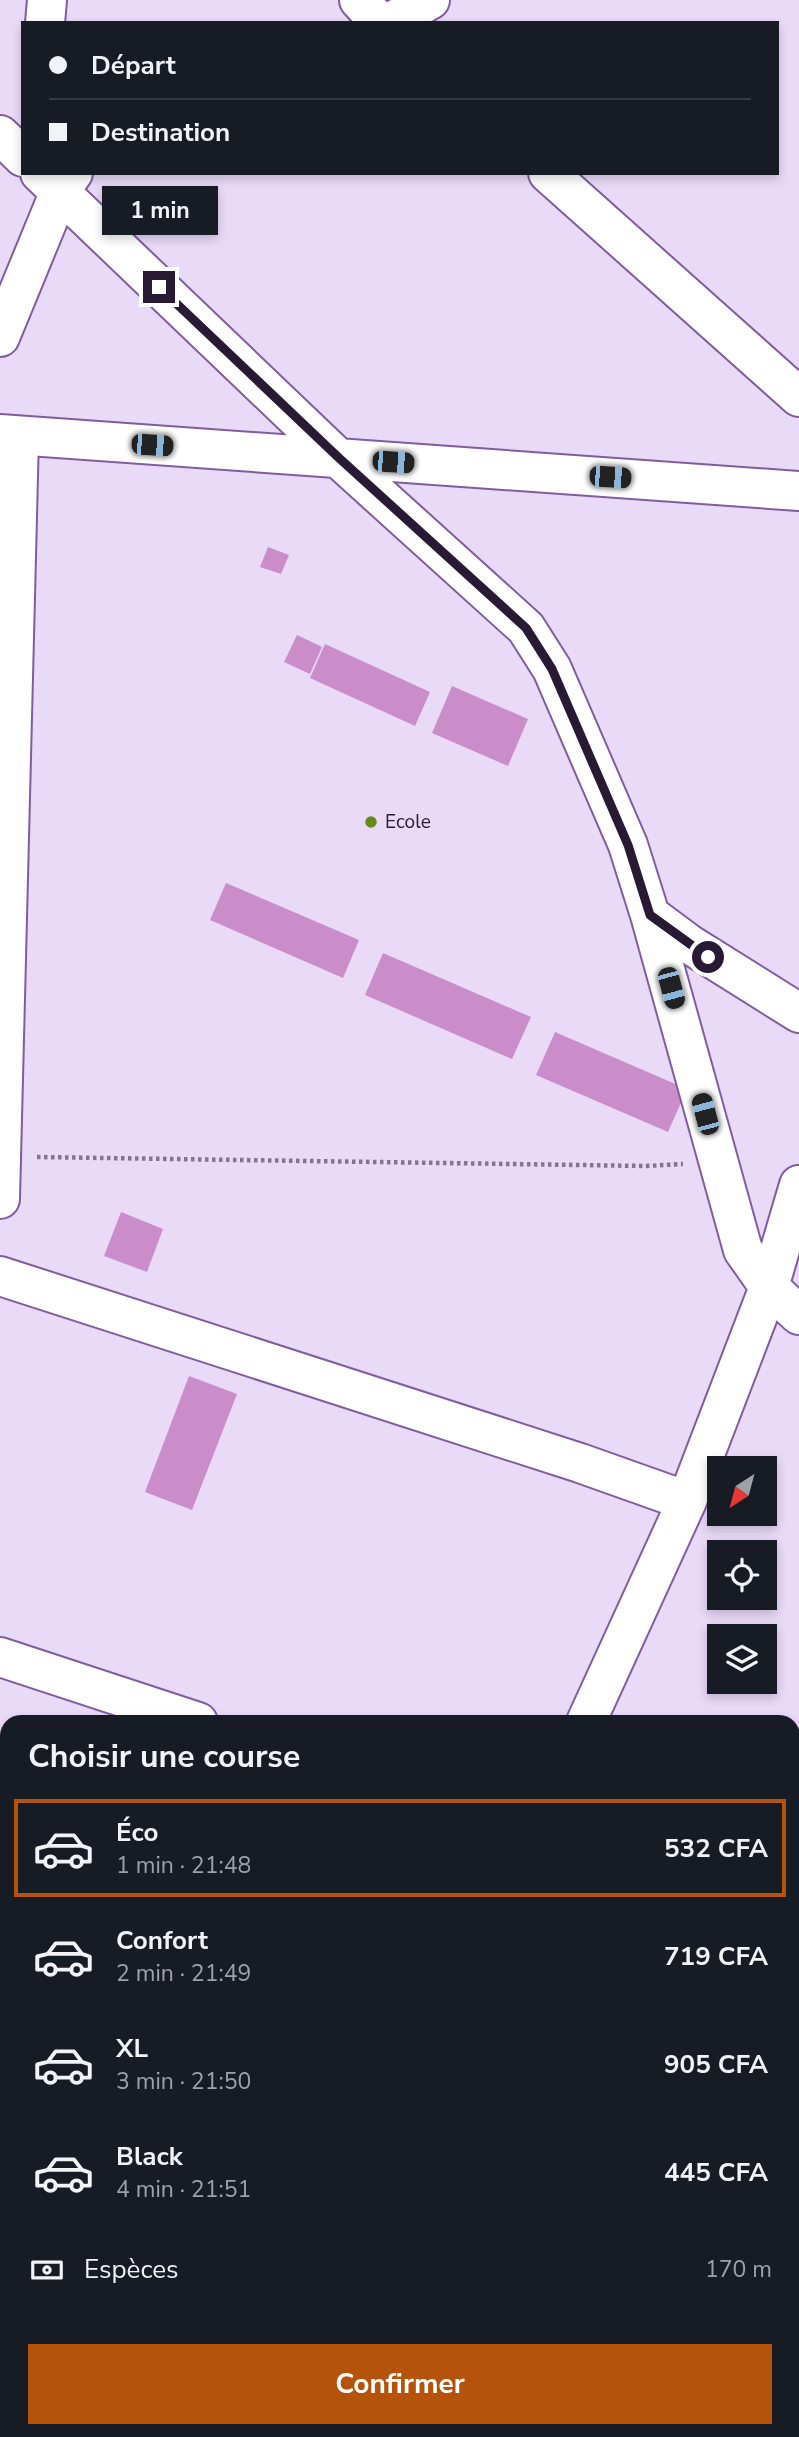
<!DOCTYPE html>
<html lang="fr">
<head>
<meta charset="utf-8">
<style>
  body { margin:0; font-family:"Nunito Sans",sans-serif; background:#20242c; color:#f1f3f6; height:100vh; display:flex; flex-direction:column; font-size:26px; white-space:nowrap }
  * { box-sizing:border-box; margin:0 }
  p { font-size:23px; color:#9ea1a6 }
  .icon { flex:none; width:38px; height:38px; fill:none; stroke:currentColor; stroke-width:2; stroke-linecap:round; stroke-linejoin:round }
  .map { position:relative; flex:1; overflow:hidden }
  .side { position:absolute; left:0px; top:1715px; width:800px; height:723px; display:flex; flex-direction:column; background:#171b24; border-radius:21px 21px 0 0; box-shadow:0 4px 10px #0003 }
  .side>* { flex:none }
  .guide { position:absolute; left:21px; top:21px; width:758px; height:154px; border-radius:0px; box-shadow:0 4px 10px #0003; display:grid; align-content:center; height:154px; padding:0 28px; background:#171b24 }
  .needle { width:46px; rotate:216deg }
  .buttons { position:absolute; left:707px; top:1456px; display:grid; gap:14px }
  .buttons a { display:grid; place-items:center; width:70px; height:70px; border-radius:0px; background:#171b24; box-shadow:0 4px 10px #0003; font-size:35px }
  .end { position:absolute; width:32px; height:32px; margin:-16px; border:9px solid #281935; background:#fff; box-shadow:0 0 0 4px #fff }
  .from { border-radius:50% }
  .bubble { position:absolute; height:49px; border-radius:0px; background:#171b24; box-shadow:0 4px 10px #0003; font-size:23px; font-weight:700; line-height:49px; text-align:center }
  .car { position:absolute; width:21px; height:42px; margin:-21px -10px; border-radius:9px; box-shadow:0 0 5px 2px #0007; background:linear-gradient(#222 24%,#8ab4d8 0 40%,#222 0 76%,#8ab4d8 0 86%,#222 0) }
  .guide b { display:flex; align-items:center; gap:24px; height:66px; font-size:26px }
  .guide b+b { border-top:2px solid #363941 }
  .guide i { width:18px; height:18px; background:#f1f3f6 }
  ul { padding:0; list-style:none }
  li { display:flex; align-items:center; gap:21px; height:98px; margin:0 14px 10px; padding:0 14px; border:4px solid transparent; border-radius:0px }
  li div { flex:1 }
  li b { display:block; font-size:26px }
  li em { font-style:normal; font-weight:700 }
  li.current { border-color:#b45309 }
  li>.icon { width:63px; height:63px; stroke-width:1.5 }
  h2 { padding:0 28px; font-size:32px; line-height:84px }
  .pay { display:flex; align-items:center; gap:18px; height:77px; padding:0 28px; font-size:26px }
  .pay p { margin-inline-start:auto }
  .primary-button { display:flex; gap:14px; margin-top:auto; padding:14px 28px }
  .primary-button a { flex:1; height:80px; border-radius:0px; background:#b45309; color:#fff; font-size:28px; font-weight:700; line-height:80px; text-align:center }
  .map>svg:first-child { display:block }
</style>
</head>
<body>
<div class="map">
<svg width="799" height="2437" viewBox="0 0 799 2437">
  <rect width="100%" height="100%" fill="#e9daf8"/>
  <path fill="#cb8dc9" d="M 268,547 L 289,555 L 281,574 L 260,567 Z
    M 297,635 L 322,647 L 310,674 L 284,662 Z
    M 325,644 L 430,692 L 415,726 L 310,678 Z
    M 452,686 L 528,719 L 508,766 L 432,733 Z
    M 226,883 L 359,940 L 343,978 L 210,920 Z
    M 383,953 L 531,1017 L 512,1059 L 365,995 Z
    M 555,1032 L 687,1089 L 668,1132 L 536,1075 Z
    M 121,1212 L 163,1229 L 147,1272 L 104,1256 Z
    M 189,1376 L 237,1394 L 192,1510 L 145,1492 Z
    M 799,1918 L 799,1946 L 793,1944 L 793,1920 Z
    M 799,2256 L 799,2288 L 793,2286 L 793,2270 Z"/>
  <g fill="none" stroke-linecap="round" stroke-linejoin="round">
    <g stroke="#805ca0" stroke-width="42">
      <path id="minor" d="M 359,0 L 380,23
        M 45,23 L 47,0
        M 389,23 L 430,0
        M 0,135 L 23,157
        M 40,173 L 339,459 L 526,628 L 552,669 L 628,845 L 650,915 L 689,944 L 799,1013
        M 548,173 L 799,397
        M 0,337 L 60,191 L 73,173
        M 0,434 L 799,491
        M 650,915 L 743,1250 L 769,1287 L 799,1315
        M 0,1199 L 19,436
        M 0,1276 L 580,1463 L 687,1501
        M 0,1657 L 198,1722
        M 586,1722 L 687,1501 L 769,1287 L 799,1185
        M 0,2098 L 7,2088
        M 793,2329 L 799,2331
        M 172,2437 L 176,2431"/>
    </g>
    <path stroke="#837491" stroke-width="4.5" stroke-dasharray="3.5 3.5" stroke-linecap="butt" d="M 37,1157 L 646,1166 L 683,1164"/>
    <use href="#minor" stroke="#fff" stroke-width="38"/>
  </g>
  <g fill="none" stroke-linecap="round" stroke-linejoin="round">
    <path stroke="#281935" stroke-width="9" d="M 159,287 L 339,458 L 526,628 L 552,669 L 628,845 L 650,915 L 708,957"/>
  </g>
  <circle fill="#648b17" stroke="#e9daf8" stroke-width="2.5" cx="371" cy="822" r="7"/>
  <g text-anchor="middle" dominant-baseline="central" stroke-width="7" stroke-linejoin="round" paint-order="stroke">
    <g font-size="19" fill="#281935" stroke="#e9daf8" text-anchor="start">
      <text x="385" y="822">Ecole</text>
    </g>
  </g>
</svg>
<div class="buttons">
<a><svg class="needle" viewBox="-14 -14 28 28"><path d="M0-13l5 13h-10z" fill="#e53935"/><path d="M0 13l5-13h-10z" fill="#9ea1a6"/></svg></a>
<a><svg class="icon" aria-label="locate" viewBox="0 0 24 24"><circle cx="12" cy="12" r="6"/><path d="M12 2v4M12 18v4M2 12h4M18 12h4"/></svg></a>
<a><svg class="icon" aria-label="layers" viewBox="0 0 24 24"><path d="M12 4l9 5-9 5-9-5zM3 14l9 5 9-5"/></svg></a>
</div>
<i class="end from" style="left:708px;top:957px"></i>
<i class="end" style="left:159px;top:287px"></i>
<div class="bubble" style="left:102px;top:186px;width:116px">1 min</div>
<i class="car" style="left:152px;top:445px;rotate:94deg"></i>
<i class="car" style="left:393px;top:462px;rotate:94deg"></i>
<i class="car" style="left:610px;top:477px;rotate:94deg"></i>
<i class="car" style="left:671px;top:988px;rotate:165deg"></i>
<i class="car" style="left:705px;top:1114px;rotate:345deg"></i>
<div class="guide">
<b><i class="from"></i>Départ</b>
<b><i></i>Destination</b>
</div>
<section class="side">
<h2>Choisir une course</h2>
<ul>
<li class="current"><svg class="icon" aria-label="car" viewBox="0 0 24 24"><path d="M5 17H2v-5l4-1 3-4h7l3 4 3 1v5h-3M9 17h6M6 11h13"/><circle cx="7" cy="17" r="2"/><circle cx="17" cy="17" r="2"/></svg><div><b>Éco</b><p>1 min · 21:48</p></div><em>532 CFA</em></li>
<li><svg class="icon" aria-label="car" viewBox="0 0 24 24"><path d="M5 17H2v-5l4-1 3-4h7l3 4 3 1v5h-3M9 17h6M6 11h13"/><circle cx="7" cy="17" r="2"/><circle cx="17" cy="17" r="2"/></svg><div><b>Confort</b><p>2 min · 21:49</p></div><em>719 CFA</em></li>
<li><svg class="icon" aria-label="car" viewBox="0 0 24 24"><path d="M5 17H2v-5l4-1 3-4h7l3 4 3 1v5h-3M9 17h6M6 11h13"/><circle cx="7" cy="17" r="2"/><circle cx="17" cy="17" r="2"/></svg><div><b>XL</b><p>3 min · 21:50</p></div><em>905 CFA</em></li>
<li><svg class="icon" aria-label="car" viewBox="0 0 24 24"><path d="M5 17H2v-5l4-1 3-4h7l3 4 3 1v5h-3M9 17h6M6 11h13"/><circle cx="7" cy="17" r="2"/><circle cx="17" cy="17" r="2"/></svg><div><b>Black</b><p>4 min · 21:51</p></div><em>445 CFA</em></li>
</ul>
<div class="pay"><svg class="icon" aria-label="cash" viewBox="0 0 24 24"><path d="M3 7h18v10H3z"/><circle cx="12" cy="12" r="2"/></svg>Espèces<p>170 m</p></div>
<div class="primary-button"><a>Confirmer</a></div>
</section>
</div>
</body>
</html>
